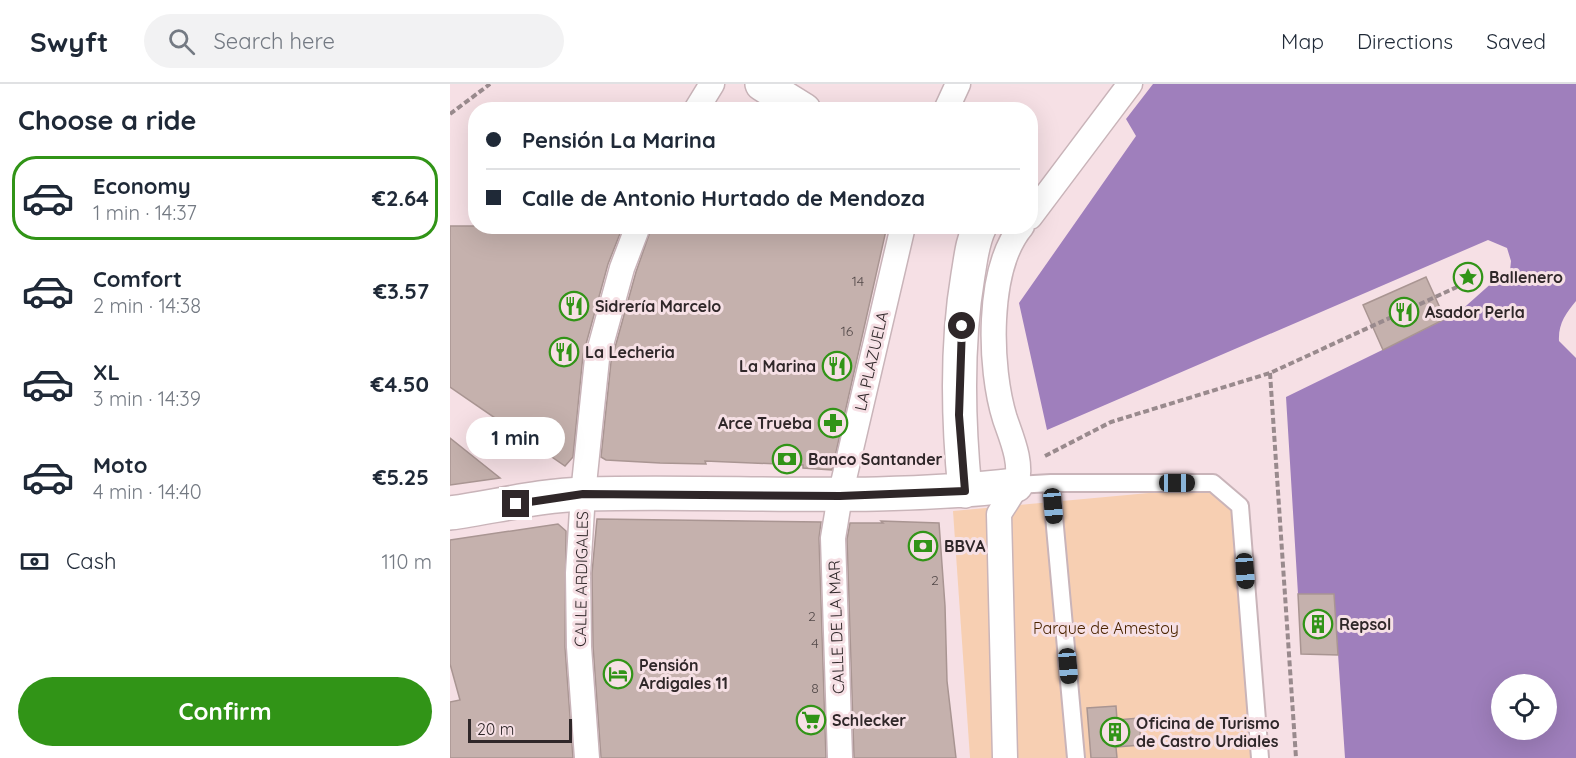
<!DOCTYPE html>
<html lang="en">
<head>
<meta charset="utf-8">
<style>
  body { margin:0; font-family:Quicksand,sans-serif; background:#f2f2f3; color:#1f2937; height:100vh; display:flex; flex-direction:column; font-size:22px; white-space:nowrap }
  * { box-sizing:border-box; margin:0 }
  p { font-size:20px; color:#747a83 }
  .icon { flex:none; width:33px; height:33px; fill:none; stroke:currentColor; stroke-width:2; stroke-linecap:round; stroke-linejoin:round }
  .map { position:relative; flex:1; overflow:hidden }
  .drawer { display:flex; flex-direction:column; background:#fff; width:450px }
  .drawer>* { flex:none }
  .guide { position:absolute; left:18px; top:18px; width:570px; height:132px; border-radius:24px; box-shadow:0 6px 24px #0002; display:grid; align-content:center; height:132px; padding:0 18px; background:#fff }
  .fabs { position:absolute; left:1041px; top:590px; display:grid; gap:12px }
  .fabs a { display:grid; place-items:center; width:66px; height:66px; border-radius:50%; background:#fff; box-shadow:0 6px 24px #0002; font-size:30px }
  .scale { position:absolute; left:18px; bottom:15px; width:104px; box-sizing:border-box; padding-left:6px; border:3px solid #2f2729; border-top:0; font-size:16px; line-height:21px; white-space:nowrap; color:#2f2729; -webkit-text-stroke:4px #f6e0e5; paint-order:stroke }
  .end { position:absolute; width:27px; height:27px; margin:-14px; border:8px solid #2f2729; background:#fff; box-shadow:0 0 0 3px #fff }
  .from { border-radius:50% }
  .bubble { position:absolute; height:42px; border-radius:21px; background:#fff; box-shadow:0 6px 24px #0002; font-size:20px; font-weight:700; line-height:42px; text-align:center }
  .car { position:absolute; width:18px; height:36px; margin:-18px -9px; border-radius:8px; box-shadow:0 0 4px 2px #0007; background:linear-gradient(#222 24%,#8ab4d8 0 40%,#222 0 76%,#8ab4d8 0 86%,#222 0) }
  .guide b { display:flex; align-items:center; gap:21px; height:57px; font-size:22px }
  .guide b+b { border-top:2px solid #e0e1e3 }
  .guide i { width:15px; height:15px; background:#1f2937 }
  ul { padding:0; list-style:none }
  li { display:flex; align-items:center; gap:18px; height:84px; margin:0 12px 9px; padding:0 6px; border:3px solid transparent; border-radius:24px }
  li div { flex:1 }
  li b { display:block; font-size:22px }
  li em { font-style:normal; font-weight:700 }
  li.current { border-color:#319417 }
  li>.icon { width:54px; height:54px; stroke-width:1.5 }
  h2 { padding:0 18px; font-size:27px; line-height:72px }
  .pay { display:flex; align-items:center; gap:15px; height:66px; padding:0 18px; font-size:22px }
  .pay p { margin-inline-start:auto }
  .button { display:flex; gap:12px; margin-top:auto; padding:12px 18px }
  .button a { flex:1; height:69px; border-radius:36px; background:#319417; color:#fff; font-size:24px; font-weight:700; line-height:69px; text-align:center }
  header { display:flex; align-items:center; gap:36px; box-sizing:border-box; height:84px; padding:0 30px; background:#fff; border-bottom:2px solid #e0e1e3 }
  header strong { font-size:28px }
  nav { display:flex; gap:33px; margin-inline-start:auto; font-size:21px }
  .search { width:420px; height:54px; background:#f2f2f3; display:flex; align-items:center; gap:15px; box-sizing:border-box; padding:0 21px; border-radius:33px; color:#747a83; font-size:22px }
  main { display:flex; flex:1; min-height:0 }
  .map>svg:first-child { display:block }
</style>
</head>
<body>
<header>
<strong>Swyft</strong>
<div class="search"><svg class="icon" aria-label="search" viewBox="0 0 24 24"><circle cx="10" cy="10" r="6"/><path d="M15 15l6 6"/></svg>Search here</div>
<nav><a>Map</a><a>Directions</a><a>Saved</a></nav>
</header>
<main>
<section class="drawer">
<h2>Choose a ride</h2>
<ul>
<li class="current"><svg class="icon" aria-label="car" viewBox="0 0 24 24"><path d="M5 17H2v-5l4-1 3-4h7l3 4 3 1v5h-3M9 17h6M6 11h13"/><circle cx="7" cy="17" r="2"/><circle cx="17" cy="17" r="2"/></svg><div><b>Economy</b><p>1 min · 14:37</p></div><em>€2.64</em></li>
<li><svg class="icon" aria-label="car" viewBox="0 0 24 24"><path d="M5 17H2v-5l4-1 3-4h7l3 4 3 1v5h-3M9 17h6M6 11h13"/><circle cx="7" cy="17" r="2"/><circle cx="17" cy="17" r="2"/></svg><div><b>Comfort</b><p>2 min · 14:38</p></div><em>€3.57</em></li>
<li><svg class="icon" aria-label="car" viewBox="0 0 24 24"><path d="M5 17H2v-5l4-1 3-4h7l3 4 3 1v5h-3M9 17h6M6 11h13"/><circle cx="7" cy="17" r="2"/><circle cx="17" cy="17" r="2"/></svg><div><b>XL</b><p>3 min · 14:39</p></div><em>€4.50</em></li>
<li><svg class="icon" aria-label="car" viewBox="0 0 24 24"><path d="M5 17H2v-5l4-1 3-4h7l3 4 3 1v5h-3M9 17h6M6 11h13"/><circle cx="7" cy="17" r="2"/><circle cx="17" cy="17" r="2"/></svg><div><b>Moto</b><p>4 min · 14:40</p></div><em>€5.25</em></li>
</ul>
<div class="pay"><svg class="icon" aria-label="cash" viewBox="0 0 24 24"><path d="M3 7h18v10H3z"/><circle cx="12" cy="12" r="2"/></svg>Cash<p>110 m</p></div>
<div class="button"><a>Confirm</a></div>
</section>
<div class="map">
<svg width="1126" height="674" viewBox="0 0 1126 674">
  <rect width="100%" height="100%" fill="#f6e0e5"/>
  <path fill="#f7cfb2" d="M 753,404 L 773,416 L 783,429 L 801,674 L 520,674 L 503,427 Z"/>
  <path fill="#9f7fbc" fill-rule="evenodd" d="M 703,0 L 1126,0 L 1126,217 C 1116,229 1108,240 1109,257 L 1126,274 L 1126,674 L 895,674 L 884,510 L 848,510 L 836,313 L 1008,229 L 1044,197 L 1060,187 L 1061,177 L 1057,164 L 1038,156 L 597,346 L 569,219 L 686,52 L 676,35 ZM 1052,600 L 1096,600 L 1096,645 L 1052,645 Z"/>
  <path fill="#c5b1ad" stroke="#a99592" stroke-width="1.5" d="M 0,142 L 173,142 L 158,180 L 133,271 L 123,373 L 115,382 L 0,303 Z
    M 202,142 L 437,142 L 382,386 L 353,384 L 353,381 L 255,377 L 256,380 L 210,379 L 156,376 L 151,373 L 161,278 L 186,188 Z
    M 976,193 L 995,235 L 933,266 L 913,221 Z
    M 0,354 L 50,394 L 0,401 Z
    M 147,435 L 371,438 L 369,454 L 376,674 L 151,674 L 143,562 L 142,489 Z
    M 431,437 L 489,439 L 495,522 L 497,597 L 506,674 L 404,674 L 397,455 L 400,439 L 433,439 Z
    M 108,440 L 116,447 L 115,563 L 123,674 L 0,674 L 0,618 L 10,616 L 0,580 L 0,456 Z
    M 848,510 L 884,510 L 888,571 L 851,570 Z
    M 666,622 L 667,636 L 689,634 L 691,661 L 666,663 L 667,674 L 641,674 L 637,624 Z"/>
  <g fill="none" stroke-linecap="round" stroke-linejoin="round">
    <g stroke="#c9b4b9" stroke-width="20">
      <path id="service" d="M 601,399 L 763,399 L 790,422 L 810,674
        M 566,401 L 601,399 L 626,674"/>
    </g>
    <g stroke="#c9b4b9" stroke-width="27">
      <path id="pedestrian" d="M 246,26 L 262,0
        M 496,26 L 508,0
        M 580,133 L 680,0
        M 137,674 L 129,563 L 128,489 L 133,410 L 147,275 L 172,184 L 188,142
        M 390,674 L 383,454 L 390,412 L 453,142
        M 555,674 L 549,430 C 554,421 562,411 566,402 C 573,380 562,355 555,335 C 539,284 536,185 572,142"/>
    </g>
    <g stroke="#c9b4b9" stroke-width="36">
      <path id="minor" d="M 312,0 L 354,26
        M 515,407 C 508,336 506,262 518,191 C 521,174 522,158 530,142
        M 0,429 C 44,423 90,411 135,410 C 279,406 422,418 566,401"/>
    </g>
    <path stroke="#998a8d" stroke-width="4" stroke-dasharray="6 3" stroke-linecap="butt" d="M 0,30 L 40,0
      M 820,289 L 846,674
      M 595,372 L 661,338 L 820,289 L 1007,203"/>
    <use href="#service" stroke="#fff" stroke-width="16"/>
    <use href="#pedestrian" stroke="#fff" stroke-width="24"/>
    <use href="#minor" stroke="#fff" stroke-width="33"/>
  </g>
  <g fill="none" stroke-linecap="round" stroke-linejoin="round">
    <path stroke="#2f2729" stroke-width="8" d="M 66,420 L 133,410 L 390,412 L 515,407 L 509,331 L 512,242"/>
  </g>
  <defs>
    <g id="sight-ring" transform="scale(1.5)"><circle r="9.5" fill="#f6e0e5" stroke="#319417" stroke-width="1.5"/><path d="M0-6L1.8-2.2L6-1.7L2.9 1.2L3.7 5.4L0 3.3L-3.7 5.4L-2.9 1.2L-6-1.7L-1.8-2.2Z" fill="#319417"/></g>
    <g id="restaurant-ring" transform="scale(1.5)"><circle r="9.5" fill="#f6e0e5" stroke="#319417" stroke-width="1.5"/><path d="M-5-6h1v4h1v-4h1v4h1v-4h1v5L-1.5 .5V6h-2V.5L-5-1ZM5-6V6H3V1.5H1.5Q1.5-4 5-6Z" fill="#319417"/></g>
    <g id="pharmacy-ring" transform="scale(1.5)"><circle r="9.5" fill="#f6e0e5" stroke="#319417" stroke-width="1.5"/><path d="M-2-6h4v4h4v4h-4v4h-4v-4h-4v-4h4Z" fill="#319417"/></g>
    <g id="bank-ring" transform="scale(1.5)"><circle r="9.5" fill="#f6e0e5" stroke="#319417" stroke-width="1.5"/><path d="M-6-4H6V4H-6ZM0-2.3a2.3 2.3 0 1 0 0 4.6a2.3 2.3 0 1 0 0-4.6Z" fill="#319417"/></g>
    <g id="building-ring" transform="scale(1.5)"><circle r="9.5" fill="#f6e0e5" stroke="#319417" stroke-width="1.5"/><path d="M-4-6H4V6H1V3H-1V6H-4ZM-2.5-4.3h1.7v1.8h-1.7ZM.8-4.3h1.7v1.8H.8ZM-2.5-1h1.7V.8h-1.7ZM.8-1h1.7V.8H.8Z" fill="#319417"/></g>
    <g id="hotel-ring" transform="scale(1.5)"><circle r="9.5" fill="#f6e0e5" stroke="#319417" stroke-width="1.5"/><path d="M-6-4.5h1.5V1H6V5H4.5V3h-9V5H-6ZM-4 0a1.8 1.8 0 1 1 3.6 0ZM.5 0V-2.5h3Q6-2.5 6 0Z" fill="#319417"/></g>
    <g id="supermarket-ring" transform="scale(1.5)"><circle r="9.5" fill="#f6e0e5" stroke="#319417" stroke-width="1.5"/><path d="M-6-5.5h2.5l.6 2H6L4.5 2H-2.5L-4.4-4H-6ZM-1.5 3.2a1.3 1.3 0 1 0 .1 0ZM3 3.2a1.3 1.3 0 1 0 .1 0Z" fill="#319417"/></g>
  </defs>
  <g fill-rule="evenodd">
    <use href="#sight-ring" x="1018" y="193"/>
    <use href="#restaurant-ring" x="124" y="222"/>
    <use href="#restaurant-ring" x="954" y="228"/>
    <use href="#restaurant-ring" x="114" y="268"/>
    <use href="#restaurant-ring" x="387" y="282"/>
    <use href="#pharmacy-ring" x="383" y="339"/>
    <use href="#bank-ring" x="337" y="375"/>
    <use href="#bank-ring" x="473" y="462"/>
    <use href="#building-ring" x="868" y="540"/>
    <use href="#hotel-ring" x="168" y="590"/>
    <use href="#supermarket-ring" x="361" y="636"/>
    <use href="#building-ring" x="665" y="648"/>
  </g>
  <g text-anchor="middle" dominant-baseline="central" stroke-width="6" stroke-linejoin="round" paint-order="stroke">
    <g font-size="14" fill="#544a4a">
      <text x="408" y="197">14</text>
      <text x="397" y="247">16</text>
      <text x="485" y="496">2</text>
      <text x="362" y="532">2</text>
      <text x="365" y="559">4</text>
      <text x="365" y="604">8</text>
    </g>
    <g font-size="16" font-weight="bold" fill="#2f2729" stroke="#f6e0e5" text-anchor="start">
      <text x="1039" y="193">Ballenero</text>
      <text x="145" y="222">Sidrería Marcelo</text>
      <text x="975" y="228">Asador Perla</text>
      <text x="135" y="268">La Lecheria</text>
      <text x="366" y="282" text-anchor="end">La Marina</text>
      <text x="362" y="339" text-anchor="end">Arce Trueba</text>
      <text x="358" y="375">Banco Santander</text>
      <text x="494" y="462">BBVA</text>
      <text x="889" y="540">Repsol</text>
      <text x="189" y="581">Pensión<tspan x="189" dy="18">Ardigales 11</tspan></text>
      <text x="382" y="636">Schlecker</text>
      <text x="686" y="639">Oficina de Turismo<tspan x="686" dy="18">de Castro Urdiales</tspan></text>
    </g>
    <g font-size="16" fill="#2f2729" stroke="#f6e0e5">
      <text transform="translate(421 277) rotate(-77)">LA PLAZUELA</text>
      <text transform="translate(131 495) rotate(-89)">CALLE ARDIGALES</text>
      <text transform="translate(386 543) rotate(-92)">CALLE DE LA MAR</text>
    </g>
    <g font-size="16" fill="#4b2400" stroke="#f6e0e5">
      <text x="656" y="544">Parque de Amestoy</text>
    </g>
  </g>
</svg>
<div class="fabs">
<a><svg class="icon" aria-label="locate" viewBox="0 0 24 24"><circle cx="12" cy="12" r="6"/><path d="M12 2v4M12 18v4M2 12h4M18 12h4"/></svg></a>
</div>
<div class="scale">20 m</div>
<i class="end from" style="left:512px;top:242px"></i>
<i class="end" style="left:66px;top:420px"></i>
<div class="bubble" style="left:16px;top:333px;width:99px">1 min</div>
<i class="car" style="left:727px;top:399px;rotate:90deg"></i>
<i class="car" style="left:603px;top:422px;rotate:175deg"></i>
<i class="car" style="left:795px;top:487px;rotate:176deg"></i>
<i class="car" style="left:618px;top:582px;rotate:175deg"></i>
<div class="guide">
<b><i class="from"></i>Pensión La Marina</b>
<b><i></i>Calle de Antonio Hurtado de Mendoza</b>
</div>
</div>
</main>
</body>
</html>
